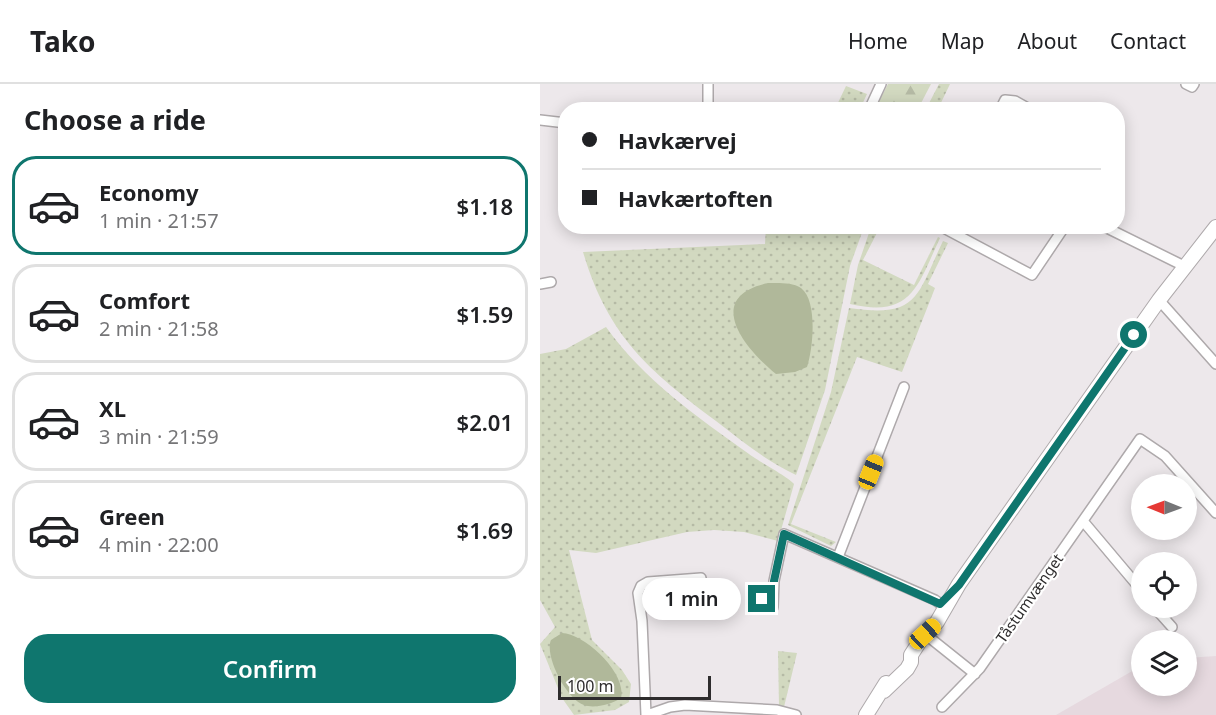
<!DOCTYPE html>
<html lang="en">
<head>
<meta charset="utf-8">
<style>
  body { margin:0; font-family:"Noto Sans",sans-serif; background:#f6f6f6; color:#202124; height:100vh; display:flex; flex-direction:column; font-size:22px; white-space:nowrap }
  * { box-sizing:border-box; margin:0 }
  p { font-size:20px; color:#757577 }
  .icon { flex:none; width:33px; height:33px; fill:none; stroke:currentColor; stroke-width:2; stroke-linecap:round; stroke-linejoin:round }
  .map { position:relative; flex:1; overflow:hidden }
  .drawer { display:flex; flex-direction:column; background:#fff; width:540px }
  .drawer>* { flex:none }
  .banner { position:absolute; left:18px; top:18px; width:567px; height:132px; border-radius:24px; box-shadow:0 3px 15px #0003; display:grid; align-content:center; height:132px; padding:0 24px; background:#fff }
  .needle { width:39px; rotate:271deg }
  .fabs { position:absolute; left:591px; top:390px; display:grid; gap:12px }
  .fabs a { display:grid; place-items:center; width:66px; height:66px; border-radius:50%; background:#fff; box-shadow:0 3px 15px #0003; font-size:30px }
  .scale { position:absolute; left:18px; bottom:15px; width:153px; box-sizing:border-box; padding-left:6px; border:3px solid #2e2c2d; border-top:0; font-size:16px; line-height:21px; white-space:nowrap; color:#2e2c2d; -webkit-text-stroke:4px #fff; paint-order:stroke }
  .end { position:absolute; width:27px; height:27px; margin:-14px; border:8px solid #0f766e; background:#fff; box-shadow:0 0 0 3px #fff }
  .from { border-radius:50% }
  .bubble { position:absolute; height:42px; border-radius:21px; background:#fff; box-shadow:0 3px 15px #0003; font-size:20px; font-weight:600; line-height:42px; text-align:center }
  .car { position:absolute; width:18px; height:36px; margin:-18px -9px; border-radius:8px; box-shadow:0 0 4px 2px #0007; background:linear-gradient(#f5c518 24%,#345 0 40%,#f5c518 0 76%,#345 0 86%,#f5c518 0) }
  .banner b { display:flex; align-items:center; gap:21px; height:57px; font-size:22px }
  .banner b+b { border-top:2px solid #e0e0e0 }
  .banner i { width:15px; height:15px; background:#202124 }
  ul { padding:0; list-style:none }
  li { display:flex; align-items:center; gap:18px; height:99px; margin:0 12px 9px; padding:0 12px; border:3px solid #e0e0e0; border-radius:24px }
  li div { flex:1 }
  li b { display:block; font-size:22px }
  li em { font-style:normal; font-weight:600 }
  li.active { border-color:#0f766e }
  li>.icon { width:54px; height:54px; stroke-width:1.5 }
  h2 { padding:0 24px; font-size:27px; line-height:72px }
  .cta { display:flex; gap:12px; margin-top:auto; padding:12px 24px }
  .cta a { flex:1; height:69px; border-radius:24px; background:#0f766e; color:#fff; font-size:24px; font-weight:600; line-height:69px; text-align:center }
  header { display:flex; align-items:center; gap:36px; box-sizing:border-box; height:84px; padding:0 30px; background:#fff; border-bottom:2px solid #e0e0e0 }
  header strong { font-size:28px }
  nav { display:flex; gap:33px; margin-inline-start:auto; font-size:21px }
  main { display:flex; flex:1; min-height:0 }
  .map>svg:first-child { display:block }
</style>
</head>
<body>
<header>
<strong>Tako</strong>
<nav><a>Home</a><a>Map</a><a>About</a><a>Contact</a></nav>
</header>
<main>
<section class="drawer">
<h2>Choose a ride</h2>
<ul>
<li class="active"><svg class="icon" aria-label="car" viewBox="0 0 24 24"><path d="M5 17H2v-5l4-1 3-4h7l3 4 3 1v5h-3M9 17h6M6 11h13"/><circle cx="7" cy="17" r="2"/><circle cx="17" cy="17" r="2"/></svg><div><b>Economy</b><p>1 min · 21:57</p></div><em>$1.18</em></li>
<li><svg class="icon" aria-label="car" viewBox="0 0 24 24"><path d="M5 17H2v-5l4-1 3-4h7l3 4 3 1v5h-3M9 17h6M6 11h13"/><circle cx="7" cy="17" r="2"/><circle cx="17" cy="17" r="2"/></svg><div><b>Comfort</b><p>2 min · 21:58</p></div><em>$1.59</em></li>
<li><svg class="icon" aria-label="car" viewBox="0 0 24 24"><path d="M5 17H2v-5l4-1 3-4h7l3 4 3 1v5h-3M9 17h6M6 11h13"/><circle cx="7" cy="17" r="2"/><circle cx="17" cy="17" r="2"/></svg><div><b>XL</b><p>3 min · 21:59</p></div><em>$2.01</em></li>
<li><svg class="icon" aria-label="car" viewBox="0 0 24 24"><path d="M5 17H2v-5l4-1 3-4h7l3 4 3 1v5h-3M9 17h6M6 11h13"/><circle cx="7" cy="17" r="2"/><circle cx="17" cy="17" r="2"/></svg><div><b>Green</b><p>4 min · 22:00</p></div><em>$1.69</em></li>
</ul>
<div class="cta"><a>Confirm</a></div>
</section>
<div class="map">
<svg width="676" height="631" viewBox="0 0 676 631">
  <defs>
    <pattern id="grass-dots" width="8" height="8" patternUnits="userSpaceOnUse" patternTransform="scale(1.5)"><rect width="8" height="8" fill="#d2d9c0"/><path d="M2 2h.1M6 6h.1" fill="none" stroke="#b5baa5" stroke-width="1.8" stroke-linecap="round"/></pattern>
    <pattern id="forest-firs" width="22" height="20" patternUnits="userSpaceOnUse" patternTransform="scale(1.5)"><rect width="22" height="20" fill="#d2d9c0"/><path d="M5 1l3.5 6h-7zM16 11l3.5 6h-7z" fill="#b5baa5"/></pattern>
  </defs>
  <rect width="100%" height="100%" fill="#ede8eb"/>
  <path fill="#e6d9df" d="M 676,572 L 676,631 L 516,631 L 601,582 L 602,602 L 646,602 L 647,574 Z"/>
  <path fill="url(#grass-dots)" d="M 399,0 L 410,0 L 398,25 L 386,25 Z
    M 306,2 L 327,10 L 320,25 L 295,25 Z
    M 226,143 L 324,143 L 310,182 L 285,306 L 256,391 C 226,377 202,357 176,337 C 108,286 68,252 43,168 L 225,160 Z
    M 331,143 L 340,143 L 323,176 L 374,201 L 398,153 L 400,154 C 377,203 372,234 310,220 L 318,181 Z
    M 403,157 L 408,159 L 388,200 L 395,204 L 362,288 L 317,273 L 251,440 L 296,458 L 291,462 L 248,441 L 291,308 L 309,224 C 379,234 376,213 403,157 Z
    M 66,243 C 104,296 157,333 209,370 C 218,377 250,394 254,400 L 238,457 L 204,448 L 174,446 L 147,448 L 56,469 L 29,466 L 52,556 L 82,586 L 91,600 L 89,618 L 75,626 L 34,631 L 22,614 L 0,560 L 15,543 L 0,516 L 0,270 L 26,265 Z
    M 238,567 L 257,569 L 244,623 L 239,622 Z"/>
  <path fill="url(#forest-firs)" d="M 348,0 L 391,0 L 378,25 L 335,25 Z"/>
  <path fill="#b0b89a" d="M 228,199 C 238,199 252,198 261,204 C 278,217 273,265 267,283 L 255,288 L 236,290 C 204,264 163,213 228,199 Z
    M 22,549 C 45,550 87,589 81,614 C 72,620 54,625 44,621 C 27,616 4,572 11,556 Z"/>
  <g fill="none" stroke-linecap="round" stroke-linejoin="round">
    <g stroke="#aea9ab" stroke-width="12">
      <path id="street" d="M 168,0 L 168,26
        M 646,0 L 652,3 L 654,0
        M 329,26 L 341,0
        M 460,26 L 465,16 L 475,17 L 491,26
        M 0,36 L 26,39
        M 400,142 L 492,191 L 525,142
        M 563,142 L 644,182
        M 0,200 L 11,198
        M 619,216 L 676,280
        M 543,437 L 602,507
        M 298,473 L 364,303
        M 233,523 L 234,497 L 244,450 L 395,516 L 406,524
        M 615,524 L 632,543
        M 385,550 L 435,590
        M 402,623 L 440,584 L 600,355 L 625,372 L 676,429
        M 106,631 L 102,537 L 98,509 L 101,502 L 108,498 L 161,494
        M 107,631 L 130,623 L 145,621 L 237,626 L 256,631"/>
    </g>
    <g stroke="#aea9ab" stroke-width="16">
      <path id="secondary" d="M 344,607 L 367,585 L 371,578 L 371,571 L 380,557 L 397,538 L 419,500 L 545,321 L 619,216 L 676,143
        M 326,631 L 346,599"/>
    </g>
    <use href="#street" stroke="#fff" stroke-width="9"/>
    <use href="#secondary" stroke="#fff" stroke-width="14"/>
  </g>
  <g fill="none" stroke-linecap="round" stroke-linejoin="round">
    <path stroke="#0f766e" stroke-width="8" d="M 222,515 L 233,516 L 234,497 L 244,450 L 400,520 L 419,501 L 594,251"/>
  </g>
  <g text-anchor="middle" dominant-baseline="central" stroke-width="4.5" stroke-linejoin="round" paint-order="stroke">
    <g font-size="15" fill="#2e2c2d" stroke="#fff">
      <text transform="translate(489 514) rotate(-55)">Tåstumvænget</text>
    </g>
  </g>
</svg>
<div class="fabs">
<a><svg class="needle" viewBox="-14 -14 28 28"><path d="M0-13l5 13h-10z" fill="#e53935"/><path d="M0 13l5-13h-10z" fill="#757577"/></svg></a>
<a><svg class="icon" aria-label="locate" viewBox="0 0 24 24"><circle cx="12" cy="12" r="6"/><path d="M12 2v4M12 18v4M2 12h4M18 12h4"/></svg></a>
<a><svg class="icon" aria-label="layers" viewBox="0 0 24 24"><path d="M12 4l9 5-9 5-9-5zM3 14l9 5 9-5"/></svg></a>
</div>
<div class="scale">100 m</div>
<i class="end from" style="left:594px;top:251px"></i>
<i class="end" style="left:222px;top:515px"></i>
<div class="bubble" style="left:102px;top:494px;width:99px">1 min</div>
<i class="car" style="left:331px;top:388px;rotate:22deg"></i>
<i class="car" style="left:385px;top:550px;rotate:47deg"></i>
<div class="banner">
<b><i class="from"></i>Havkærvej</b>
<b><i></i>Havkærtoften</b>
</div>
</div>
</main>
</body>
</html>
